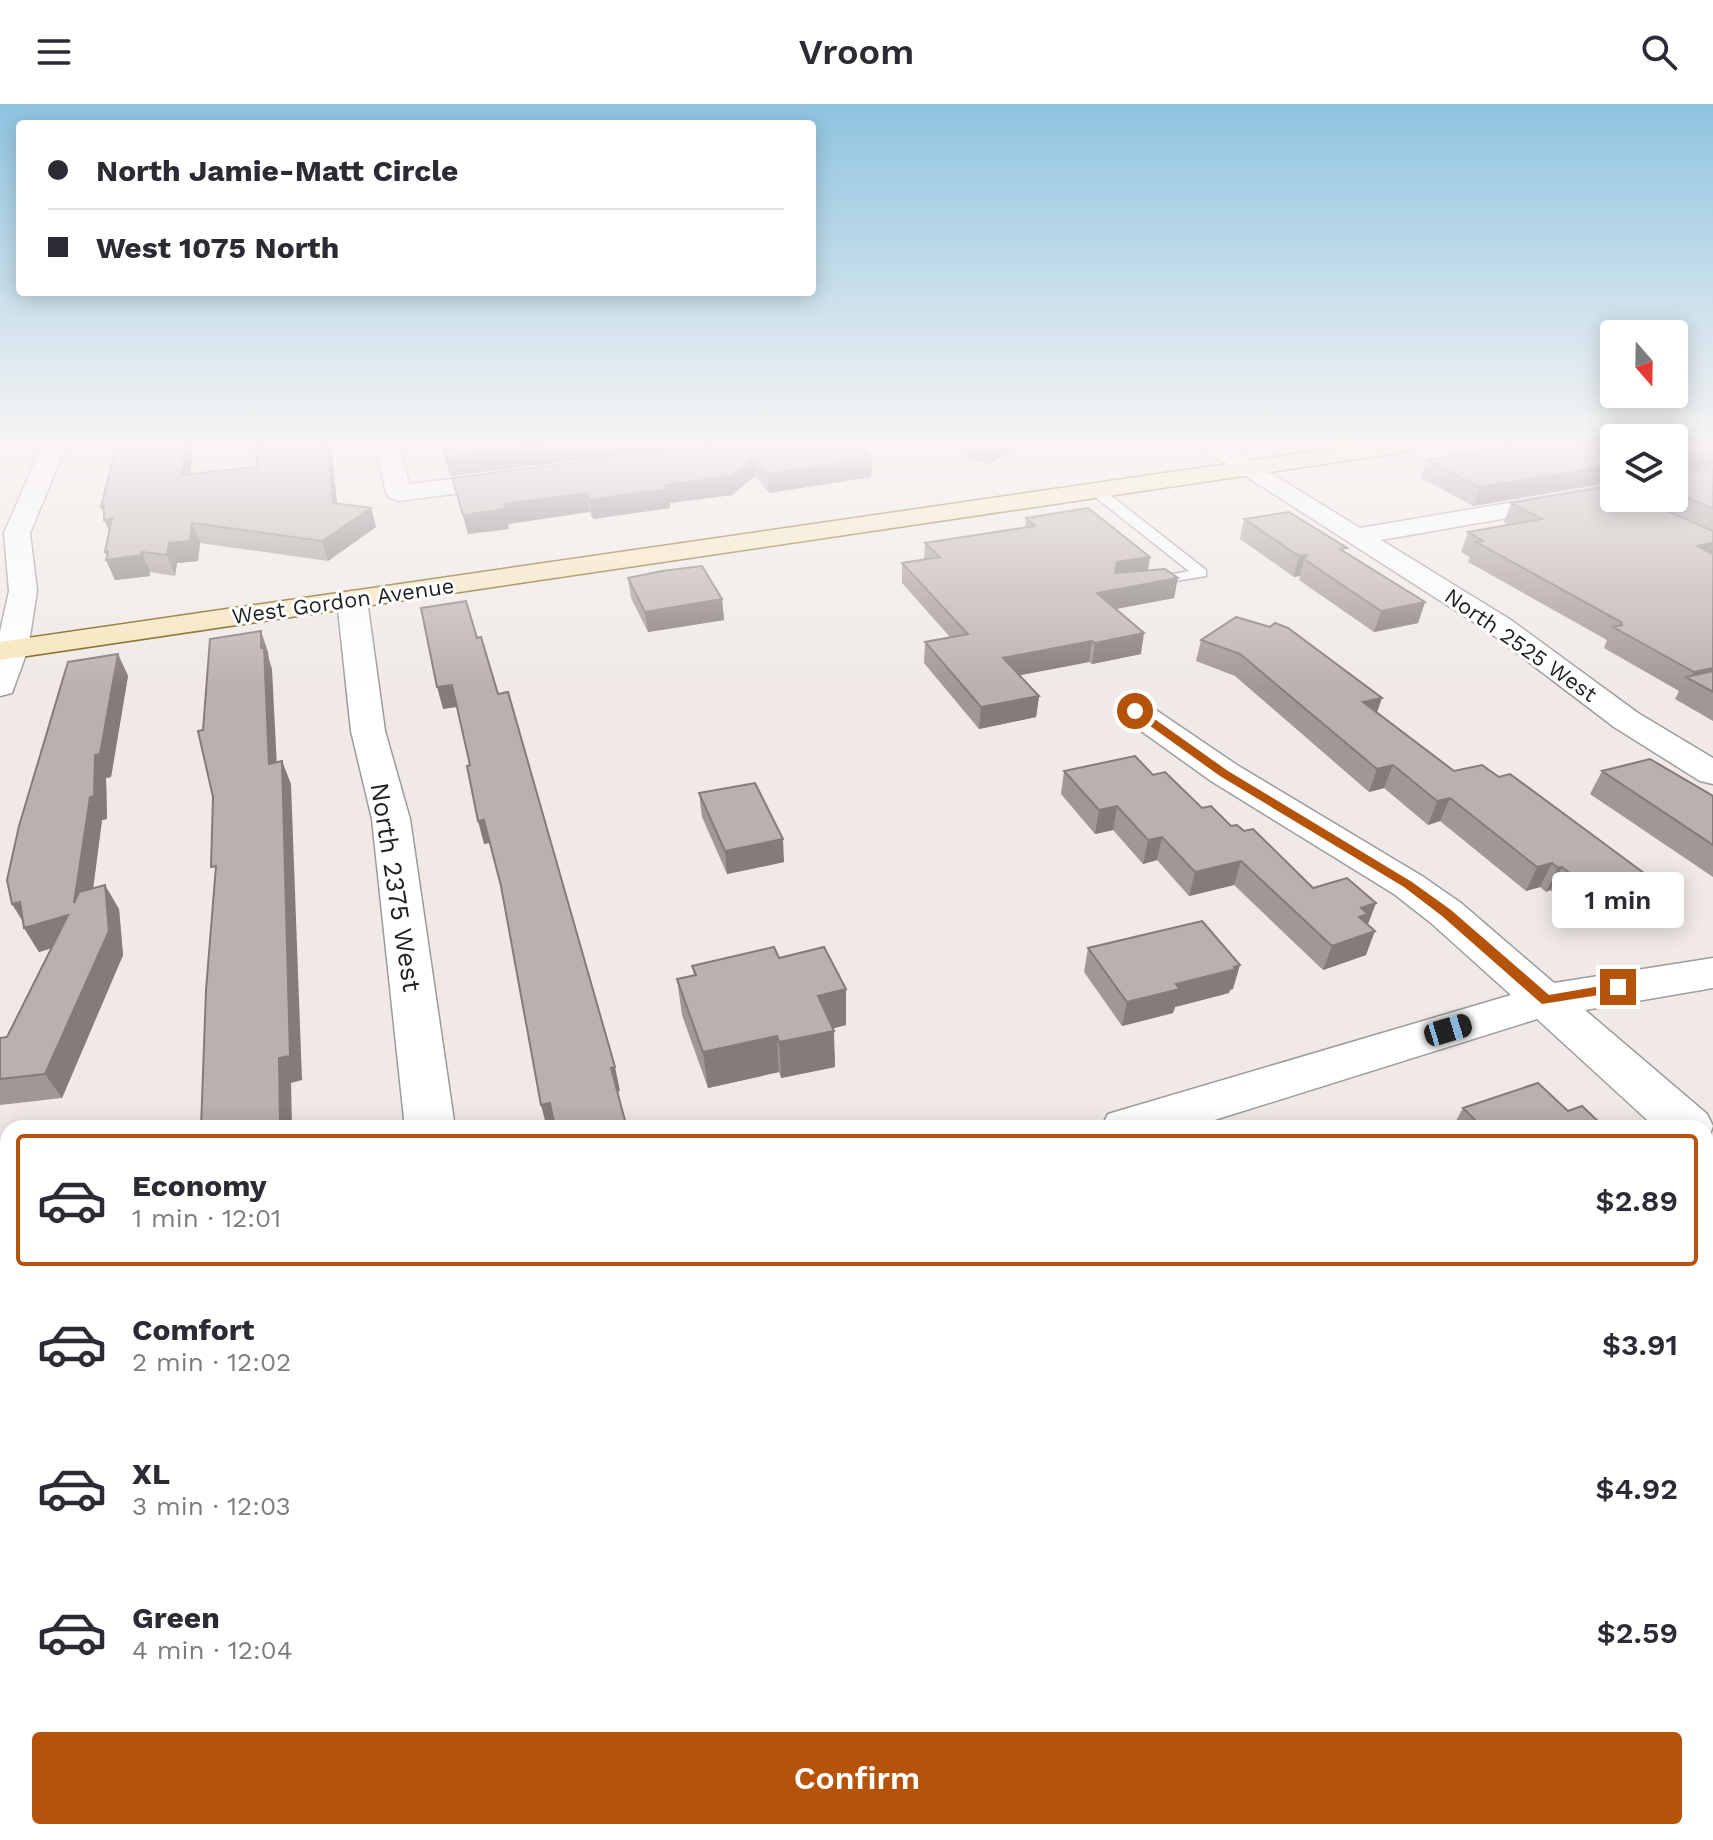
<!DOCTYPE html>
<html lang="en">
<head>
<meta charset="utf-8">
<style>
  body { margin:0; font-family:"Work Sans",sans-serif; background:#f7f7f7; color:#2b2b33; height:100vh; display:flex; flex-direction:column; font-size:30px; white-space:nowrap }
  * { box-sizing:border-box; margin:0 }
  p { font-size:26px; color:#7c7c81 }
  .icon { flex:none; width:44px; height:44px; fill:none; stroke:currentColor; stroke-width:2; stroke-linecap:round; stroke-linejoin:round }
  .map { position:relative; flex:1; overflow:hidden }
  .details { position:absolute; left:0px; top:1016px; width:1714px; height:720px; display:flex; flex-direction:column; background:#fff; border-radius:24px 24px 0 0; box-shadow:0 4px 20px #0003 }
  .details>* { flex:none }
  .banner { position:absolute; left:16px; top:16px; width:800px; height:176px; border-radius:8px; box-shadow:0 4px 20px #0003; display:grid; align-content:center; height:176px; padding:0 32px; background:#fff }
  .needle { width:52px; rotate:160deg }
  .tools { position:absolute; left:1600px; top:216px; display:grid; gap:16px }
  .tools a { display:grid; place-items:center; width:88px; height:88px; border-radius:8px; background:#fff; box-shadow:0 4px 20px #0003; font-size:40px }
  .end { position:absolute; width:36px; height:36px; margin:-18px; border:10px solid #b45309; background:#fff; box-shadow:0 0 0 4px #fff }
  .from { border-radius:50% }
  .bubble { position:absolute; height:56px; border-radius:8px; background:#fff; box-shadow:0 4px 20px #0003; font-size:26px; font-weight:600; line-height:56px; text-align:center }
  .car { position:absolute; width:24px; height:48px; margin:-24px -12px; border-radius:10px; box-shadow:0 0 6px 2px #0007; background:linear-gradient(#222 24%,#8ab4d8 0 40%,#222 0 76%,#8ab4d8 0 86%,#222 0) }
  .banner b { display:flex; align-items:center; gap:28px; height:76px; font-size:30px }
  .banner b+b { border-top:2px solid #e1e1e2 }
  .banner i { width:20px; height:20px; background:#2b2b33 }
  ul { padding:14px 0 0; list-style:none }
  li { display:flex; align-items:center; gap:24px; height:132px; margin:0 16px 12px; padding:0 16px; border:4px solid transparent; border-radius:8px }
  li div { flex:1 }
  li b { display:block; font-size:30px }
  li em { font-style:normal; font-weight:600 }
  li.on { border-color:#b45309 }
  li>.icon { width:72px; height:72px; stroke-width:1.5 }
  .cta { display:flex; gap:16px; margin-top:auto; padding:16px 32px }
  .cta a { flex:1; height:92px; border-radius:8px; background:#b45309; color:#fff; font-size:32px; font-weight:600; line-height:92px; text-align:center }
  header { display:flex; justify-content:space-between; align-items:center; height:104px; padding:0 32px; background:#fff; font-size:36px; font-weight:600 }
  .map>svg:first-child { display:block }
</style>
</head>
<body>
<header><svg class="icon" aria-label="menu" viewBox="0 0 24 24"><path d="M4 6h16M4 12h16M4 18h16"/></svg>Vroom<svg class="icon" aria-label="search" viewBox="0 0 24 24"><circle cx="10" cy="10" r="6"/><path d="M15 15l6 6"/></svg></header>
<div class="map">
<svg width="1713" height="1736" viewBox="0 0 1713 1736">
  <rect width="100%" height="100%" fill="#f0e9e6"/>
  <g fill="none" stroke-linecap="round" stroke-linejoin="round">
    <g stroke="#9c9c9c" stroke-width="3">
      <path id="service" d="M 1090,383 L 1100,383 L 1206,466 L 1206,472 L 1138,483 L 1138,477 L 1189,467 L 1090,389 Z"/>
    </g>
    <g stroke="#9c9c9c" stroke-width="3">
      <path id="minor" d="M 42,342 L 66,342 L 30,429 L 37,487 L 28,545 L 12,589 L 0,592 L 0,528 L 9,487 L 4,429 Z
        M 376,342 L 400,342 L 409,380 L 513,368 L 522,370 L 525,375 L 522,380 L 513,382 L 399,397 L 390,394 L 386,389 Z
        M 1199,342 L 1227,342 L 1360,424 L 1614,381 L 1614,394 L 1623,394 L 1381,436 L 1511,516 L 1638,609 L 1713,654 L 1713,680 L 1700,677 L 1614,623 L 1489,528 Z
        M 352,487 L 362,490 L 367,496 L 385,627 L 410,715 L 455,1024 L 405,1024 L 372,715 L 351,627 L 337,496 L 342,490 Z
        M 1135,597 L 1147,600 L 1237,661 L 1422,772 L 1461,799 L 1554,879 L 1713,854 L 1713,884 L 1585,906 L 1707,1010 L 1713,1022 L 1707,1038 L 1706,1024 L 1656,1024 L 1537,915 L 1189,1024 L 1101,1024 L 1108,1010 L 1511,891 L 1431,819 L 1394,790 L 1211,677 L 1123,614 L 1118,607 L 1123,600 Z
        M 8,1325 L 8,1387 L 0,1389 L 0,1327 Z
        M 483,1728 L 561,1728 L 561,1736 L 483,1736 Z
        M 1415,1728 L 1495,1728 L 1498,1736 L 1418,1736 Z"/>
    </g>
    <g stroke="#745909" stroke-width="3">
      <path id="secondary" d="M 1351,342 L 1411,342 L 1407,347 L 1399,349 L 0,556 L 0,538 Z"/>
    </g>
    <use href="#service" fill="#fff" fill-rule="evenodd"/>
    <use href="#minor" fill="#fff" fill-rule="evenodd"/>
    <use href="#secondary" fill="#f7e5bc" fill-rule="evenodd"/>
  </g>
  <path fill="#a29796" d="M 256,342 L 331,342 L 337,400 L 371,404 L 376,423 L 328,457 L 200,439 L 198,457 L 177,459 L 175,472 L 150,468 L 150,472 L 115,476 L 106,456 L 109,428 L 191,370 L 257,363 Z
    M 441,342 L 693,342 L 450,372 Z
    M 708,342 L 872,355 L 871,373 L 769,389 L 755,372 L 732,391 L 670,399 L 670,404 L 593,415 L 589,408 L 508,420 L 509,425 L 468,430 L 452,374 Z
    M 954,342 L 1021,342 L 987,360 L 971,356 Z
    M 1614,342 L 1614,378 L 1473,402 L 1421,374 L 1426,356 Z
    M 1674,342 L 1713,363 L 1681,369 L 1681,370 L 1713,364 L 1713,617 L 1675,595 L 1679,587 L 1604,544 L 1607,536 L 1468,458 L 1470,453 L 1461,448 L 1468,428 L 1509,421 L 1504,418 L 1511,399 L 1686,415 L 1642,394 L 1674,394 Z
    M 1026,414 L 1150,453 L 1148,466 L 1174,494 L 1116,505 L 1141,550 L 1092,560 L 1089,558 L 1020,571 L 1039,592 L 1036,613 L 979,625 L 924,559 L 925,538 L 950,533 L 902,479 L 902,459 L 924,456 L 925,439 L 1025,424 Z
    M 1244,415 L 1345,448 L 1425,498 L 1418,519 L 1374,528 L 1299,476 L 1300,472 L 1294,473 L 1240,435 Z
    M 628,474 L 722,495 L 724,516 L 648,528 L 631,494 Z
    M 1236,513 L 1377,609 L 1454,667 L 1499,673 L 1648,772 L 1634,796 L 1580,811 L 1550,786 L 1546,788 L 1540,783 L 1526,787 L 1440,717 L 1428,721 L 1384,684 L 1369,688 L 1235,572 L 1196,557 L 1201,536 Z
    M 118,550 L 128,572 L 111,673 L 106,674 L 107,715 L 102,716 L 93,785 L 119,805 L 123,851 L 62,994 L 0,1001 L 0,934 L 7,933 L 51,844 L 39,848 L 24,824 L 23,818 L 12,800 Z
    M 1064,667 L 1153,671 L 1202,704 L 1231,722 L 1244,727 L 1313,784 L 1368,821 L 1366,851 L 1323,866 L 1234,781 L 1189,792 L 1157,756 L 1143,760 L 1113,726 L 1095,730 L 1061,690 Z
    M 1602,667 L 1713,692 L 1713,773 L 1590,690 Z
    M 699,689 L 784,758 L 727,770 L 702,713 Z
    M 1088,844 L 1233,885 L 1230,886 L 1229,889 L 1175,903 L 1173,909 L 1122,922 L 1084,868 Z
    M 779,854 L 846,885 L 846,921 L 833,924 L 835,963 L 781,974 L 779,968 L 708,984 L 682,911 L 677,875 L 694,871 L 692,862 Z
    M 1463,1004 L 1568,1007 L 1605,1024 L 1452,1024 Z
    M 1713,1273 L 1713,1323 L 1706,1316 L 1706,1278 Z
    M 1092,1728 L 1262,1728 L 1257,1733 L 1251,1736 L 1095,1736 Z
    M 1631,1728 L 1706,1728 L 1713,1736 L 1637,1736 Z"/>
  <path fill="#847b7a" d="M 185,342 L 193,342 L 189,390 L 182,371 Z
    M 328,342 L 331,342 L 339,418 L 333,399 Z
    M 542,342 L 693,342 L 450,372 L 446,354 Z
    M 988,342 L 1021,342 L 987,360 Z
    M 1713,346 L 1713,363 L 1674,370 L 1680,352 Z
    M 754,354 L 755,372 L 732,391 L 670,399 L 670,404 L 593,415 L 590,396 L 665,381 Z
    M 872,355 L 871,373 L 769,389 L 768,370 Z
    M 1614,361 L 1614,378 L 1473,402 L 1480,383 Z
    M 586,389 L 589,408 L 508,420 L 509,425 L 468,430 L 463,411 L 504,400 Z
    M 104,402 L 112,414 L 113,435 L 104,416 L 106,415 L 101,403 Z
    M 371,404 L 376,423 L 328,457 L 322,437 Z
    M 192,419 L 200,439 L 198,457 L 177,459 L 175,472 L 167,451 L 169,439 Z
    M 1713,439 L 1713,457 L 1697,442 Z
    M 105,448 L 142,448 L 150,468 L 150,472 L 115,476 L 106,456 L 108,456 Z
    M 1307,451 L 1304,455 L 1300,472 L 1294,473 L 1299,452 Z
    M 1150,453 L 1147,472 L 1114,478 L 1117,458 Z
    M 1178,474 L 1174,494 L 1094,509 L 1097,489 Z
    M 722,495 L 724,516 L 648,528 L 645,508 Z
    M 1425,498 L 1418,519 L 1374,528 L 1381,507 Z
    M 261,527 L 268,548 L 269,555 L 272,565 L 278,683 L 269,660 Z
    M 1144,529 L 1141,550 L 1092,560 L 1095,539 Z
    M 1092,537 L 1089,558 L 1001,575 L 1003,554 Z
    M 118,550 L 128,572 L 111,673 L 106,674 L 107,715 L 102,716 L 88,823 L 74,799 L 95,651 Z
    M 1713,564 L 1713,583 L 1690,575 L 1694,568 Z
    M 452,581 L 457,603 L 443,605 L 437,583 Z
    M 1039,592 L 1036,613 L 979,625 L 981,603 Z
    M 1382,594 L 1374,617 L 1363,598 Z
    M 282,657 L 291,680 L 302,976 L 291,979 L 292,1024 L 280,1024 L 279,954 Z
    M 1393,661 L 1384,684 L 1369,688 L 1377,665 Z
    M 1450,694 L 1440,717 L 1428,721 L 1437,697 Z
    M 1117,702 L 1113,726 L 1095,730 L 1099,706 Z
    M 484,716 L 490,739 L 484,740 L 478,717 Z
    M 1162,733 L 1157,756 L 1143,760 L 1148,736 Z
    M 783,735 L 784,758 L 727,770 L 725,747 Z
    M 1241,757 L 1234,781 L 1189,792 L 1195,768 Z
    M 1552,759 L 1540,783 L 1526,787 L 1537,763 Z
    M 1562,763 L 1550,786 L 1546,788 L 1558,764 Z
    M 1648,772 L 1634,796 L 1580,811 L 1593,787 Z
    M 105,781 L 119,805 L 123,851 L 62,994 L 45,970 Z
    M 20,798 L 68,811 L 82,835 L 39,848 L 24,824 L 27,823 L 12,800 Z
    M 1376,799 L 1367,823 L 1375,827 L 1366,851 L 1323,866 L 1332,842 L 1361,804 Z
    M 1240,861 L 1233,885 L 1230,886 L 1229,889 L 1175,903 L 1173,909 L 1122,922 L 1127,898 L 1176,880 Z
    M 846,885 L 846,921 L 819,928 L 818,892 Z
    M 834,927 L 835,963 L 781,974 L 779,938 Z
    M 777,932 L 779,968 L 708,984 L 703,948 Z
    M 615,963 L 620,987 L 616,988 L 611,964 Z
    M 550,999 L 554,1024 L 547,1024 L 541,1001 Z
    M 1713,1165 L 1713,1180 L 1706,1183 L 1706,1168 Z
    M 8,1195 L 8,1223 L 0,1226 L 0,1197 Z
    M 0,1468 L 8,1474 L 8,1569 L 0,1582 Z
    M 8,1587 L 8,1641 L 0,1643 L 0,1617 Z
    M 285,1728 L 304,1728 L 304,1736 L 285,1736 Z
    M 1252,1728 L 1262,1728 L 1257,1733 L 1251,1736 L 1235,1736 Z"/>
  <path fill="#bcb0af" stroke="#847b7a" stroke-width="2" d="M 116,342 L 185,342 L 182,371 L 257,363 L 256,342 L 328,342 L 333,399 L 371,404 L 322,437 L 192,419 L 190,437 L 169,439 L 167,451 L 142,448 L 141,451 L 106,456 L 108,448 L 105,448 L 112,414 L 104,416 L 104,402 L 101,403 Z
    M 442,342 L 542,342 L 446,354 Z
    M 708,342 L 859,342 L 872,355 L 768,370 L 754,354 L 731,372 L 665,381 L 668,385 L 590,396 L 586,389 L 504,400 L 505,405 L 463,411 L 452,374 Z
    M 1513,342 L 1614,342 L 1614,361 L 1480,383 L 1426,356 Z
    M 1674,342 L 1713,342 L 1713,346 L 1680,352 L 1681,370 L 1713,364 L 1713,405 L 1674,387 Z
    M 1611,382 L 1614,384 L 1614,394 L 1637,394 L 1713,427 L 1713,439 L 1697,442 L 1713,450 L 1713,564 L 1694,568 L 1613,523 L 1622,521 L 1621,518 L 1476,438 L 1483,437 L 1468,428 L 1542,415 L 1511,399 Z
    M 1088,404 L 1150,453 L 1117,458 L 1115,469 L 1165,465 L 1178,474 L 1097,489 L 1144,529 L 1095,539 L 1092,537 L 1003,554 L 1039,592 L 981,603 L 925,538 L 968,530 L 902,459 L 940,453 L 925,439 L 1035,422 L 1026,414 Z
    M 1289,408 L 1347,444 L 1340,445 L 1425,498 L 1381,507 L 1304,455 L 1307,451 L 1299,452 L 1244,415 Z
    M 702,462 L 722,495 L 645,508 L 628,474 L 662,467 Z
    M 466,497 L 477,534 L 481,533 L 498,590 L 508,588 L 615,963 L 611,964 L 627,1024 L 555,1024 L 550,999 L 541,1001 L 501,782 L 484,716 L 478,717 L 467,662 L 470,661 L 452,581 L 437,583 L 421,504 Z
    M 1236,513 L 1270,523 L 1275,519 L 1288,524 L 1382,594 L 1363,598 L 1454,667 L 1482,661 L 1499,673 L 1510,670 L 1648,772 L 1593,787 L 1562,763 L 1558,764 L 1552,759 L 1537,763 L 1450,694 L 1437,697 L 1393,661 L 1377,665 L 1240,550 L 1201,536 Z
    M 261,527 L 261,544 L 264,544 L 269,660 L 282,657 L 290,952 L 279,954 L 280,1024 L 289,1021 L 289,1024 L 201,1024 L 206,886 L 216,762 L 211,763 L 213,693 L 198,627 L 203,626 L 210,535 Z
    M 118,550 L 100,650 L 95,651 L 94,692 L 90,693 L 74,799 L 79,788 L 105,781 L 109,827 L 45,970 L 0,975 L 0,934 L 7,933 L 68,811 L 24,824 L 20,798 L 12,800 L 7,776 L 19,722 L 68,558 Z
    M 1713,567 L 1713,588 L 1686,573 Z
    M 1135,652 L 1153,671 L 1165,668 L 1202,704 L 1211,702 L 1231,722 L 1237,721 L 1244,727 L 1253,725 L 1313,784 L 1347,774 L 1376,799 L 1361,804 L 1368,810 L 1359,813 L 1375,827 L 1332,842 L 1241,757 L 1195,768 L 1162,733 L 1148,736 L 1117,702 L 1099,706 L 1064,667 Z
    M 1650,655 L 1713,692 L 1713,741 L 1602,667 Z
    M 755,679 L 783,735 L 725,747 L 699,689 Z
    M 1202,817 L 1240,861 L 1234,863 L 1236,865 L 1176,880 L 1180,885 L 1127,898 L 1088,844 Z
    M 774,843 L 779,854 L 824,843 L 846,885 L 818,892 L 834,927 L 779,938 L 777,932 L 703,948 L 677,875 L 696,871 L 692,862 Z
    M 1538,979 L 1568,1007 L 1582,1002 L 1605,1024 L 1483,1024 L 1463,1004 Z
    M 8,1131 L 8,1195 L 0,1197 L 0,1134 Z
    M 1706,1132 L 1713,1139 L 1713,1165 L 1706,1168 Z
    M 8,1558 L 8,1587 L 4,1616 L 0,1617 L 0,1561 Z
    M 1706,1614 L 1713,1623 L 1713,1736 L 1674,1736 L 1668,1728 L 1706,1728 Z
    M 173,1728 L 285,1728 L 285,1736 L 173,1736 Z
    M 1106,1728 L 1252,1728 L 1235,1736 L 1228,1736 L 1226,1733 L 1221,1736 L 1110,1736 Z"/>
  <linearGradient id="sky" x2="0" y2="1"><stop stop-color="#8ec4e0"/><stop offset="0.58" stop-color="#f8f5f4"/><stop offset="1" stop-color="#f8f5f4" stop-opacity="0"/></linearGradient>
  <rect width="1713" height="585" fill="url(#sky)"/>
  <path fill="#b45309" d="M 1132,604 L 1139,604 L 1228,667 L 1412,778 L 1451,806 L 1549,891 L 1618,879 L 1624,883 L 1618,888 L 1542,900 L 1442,812 L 1404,783 L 1220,672 L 1132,609 Z"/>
  <g text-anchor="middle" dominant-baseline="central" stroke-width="6" stroke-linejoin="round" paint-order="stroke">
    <g font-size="22" fill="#1f1f1f" stroke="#fff">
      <text transform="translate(343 497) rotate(-8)">West Gordon Avenue</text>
      <text transform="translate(1521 541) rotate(35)">North 2525 West</text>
    </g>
    <g font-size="26" fill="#1f1f1f" stroke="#fff">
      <text transform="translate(396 783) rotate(81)">North 2375 West</text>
    </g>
  </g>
</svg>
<div class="tools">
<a><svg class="needle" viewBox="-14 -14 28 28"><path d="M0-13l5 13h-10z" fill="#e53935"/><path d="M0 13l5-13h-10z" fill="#7c7c81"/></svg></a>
<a><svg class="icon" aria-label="layers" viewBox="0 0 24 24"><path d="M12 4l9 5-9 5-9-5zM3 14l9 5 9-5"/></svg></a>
</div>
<i class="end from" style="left:1135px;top:607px"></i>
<i class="end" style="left:1618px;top:883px"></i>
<div class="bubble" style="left:1552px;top:768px;width:132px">1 min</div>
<i class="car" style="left:1448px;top:926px;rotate:73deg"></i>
<div class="banner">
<b><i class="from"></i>North Jamie-Matt Circle</b>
<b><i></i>West 1075 North</b>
</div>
<section class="details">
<ul>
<li class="on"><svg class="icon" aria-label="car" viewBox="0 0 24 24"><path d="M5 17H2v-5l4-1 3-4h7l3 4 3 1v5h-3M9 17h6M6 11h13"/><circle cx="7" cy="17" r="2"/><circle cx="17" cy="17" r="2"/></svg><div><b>Economy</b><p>1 min · 12:01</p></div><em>$2.89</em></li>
<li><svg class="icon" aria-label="car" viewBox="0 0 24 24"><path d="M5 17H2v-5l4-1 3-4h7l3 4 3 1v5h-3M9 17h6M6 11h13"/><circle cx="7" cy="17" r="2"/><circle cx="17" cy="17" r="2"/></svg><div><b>Comfort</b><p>2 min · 12:02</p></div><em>$3.91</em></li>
<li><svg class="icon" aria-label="car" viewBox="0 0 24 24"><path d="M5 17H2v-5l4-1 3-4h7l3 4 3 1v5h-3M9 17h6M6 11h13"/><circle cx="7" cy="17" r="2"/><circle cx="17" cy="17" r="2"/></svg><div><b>XL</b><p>3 min · 12:03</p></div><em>$4.92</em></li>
<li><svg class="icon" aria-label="car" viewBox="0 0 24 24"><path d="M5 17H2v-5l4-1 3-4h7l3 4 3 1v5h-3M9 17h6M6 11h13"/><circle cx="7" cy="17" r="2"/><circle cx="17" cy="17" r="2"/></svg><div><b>Green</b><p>4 min · 12:04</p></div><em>$2.59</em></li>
</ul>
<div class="cta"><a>Confirm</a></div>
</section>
</div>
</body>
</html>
